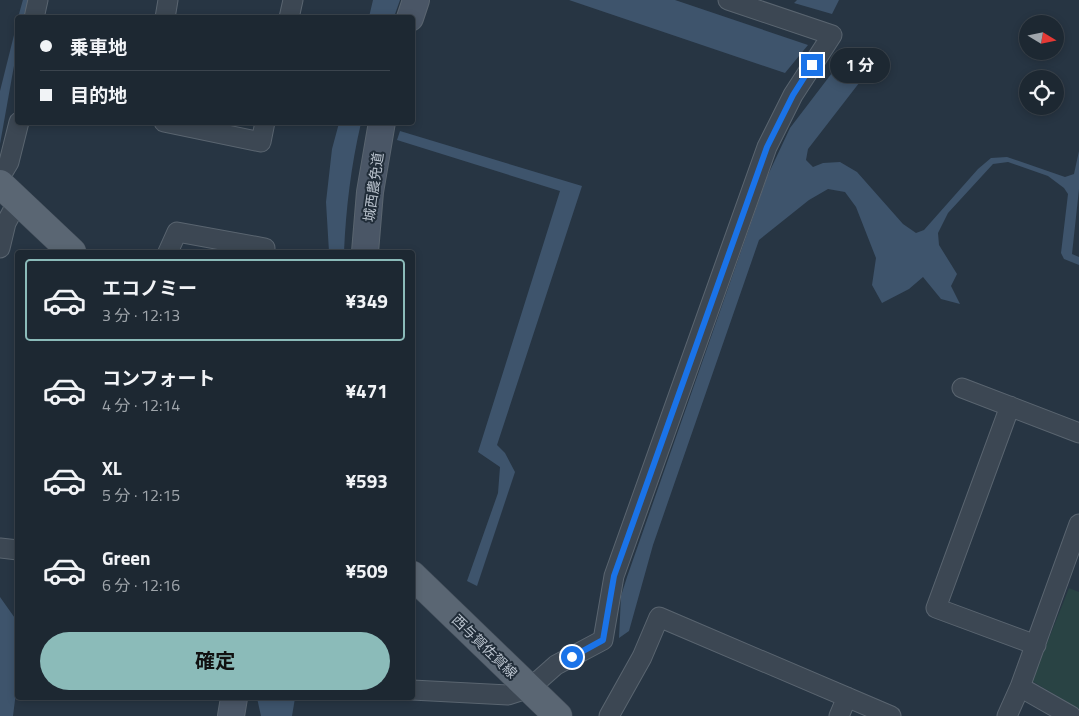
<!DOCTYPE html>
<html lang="ja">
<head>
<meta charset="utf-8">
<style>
  body { margin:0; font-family:"Titillium Web","Noto Sans JP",sans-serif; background:#2a343e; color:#f1f3f6; height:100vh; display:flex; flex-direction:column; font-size:19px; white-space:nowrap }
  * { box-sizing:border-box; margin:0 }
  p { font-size:16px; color:#a0a6ac }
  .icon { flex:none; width:28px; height:28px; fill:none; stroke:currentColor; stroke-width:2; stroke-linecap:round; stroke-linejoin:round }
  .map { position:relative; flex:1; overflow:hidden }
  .side { position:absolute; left:15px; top:250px; width:400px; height:450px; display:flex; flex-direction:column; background:#1d2832; border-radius:5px; box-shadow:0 2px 8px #0003,0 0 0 1px #3b444d }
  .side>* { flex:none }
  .top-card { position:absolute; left:15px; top:15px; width:400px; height:110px; border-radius:5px; box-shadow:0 2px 8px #0003,0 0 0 1px #3b444d; display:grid; align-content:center; height:110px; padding:0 25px; background:#1d2832 }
  .needle { width:32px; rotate:100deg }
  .controls { position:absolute; left:1019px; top:15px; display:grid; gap:10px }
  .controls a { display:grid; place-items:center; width:45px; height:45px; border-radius:50%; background:#1d2832; box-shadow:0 2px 8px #0003,0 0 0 1px #3b444d; font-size:25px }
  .end { position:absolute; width:22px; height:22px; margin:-11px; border:6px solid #1a73e8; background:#fff; box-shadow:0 0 0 2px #fff }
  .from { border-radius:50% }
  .bubble { position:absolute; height:35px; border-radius:18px; background:#1d2832; box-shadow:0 2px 8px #0003,0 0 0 1px #3b444d; font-size:16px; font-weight:700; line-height:35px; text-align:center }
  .top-card b { display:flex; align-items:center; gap:18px; height:48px; font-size:19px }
  .top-card b+b { border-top:1px solid #3b444d }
  .top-card i { width:12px; height:12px; background:#f1f3f6 }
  ul { padding:9px 0 0; list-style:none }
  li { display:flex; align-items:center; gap:15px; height:82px; margin:0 10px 8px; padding:0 15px; border:2px solid transparent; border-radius:5px }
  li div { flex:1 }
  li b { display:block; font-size:19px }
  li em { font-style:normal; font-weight:700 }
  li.active { border-color:#8bbbb9 }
  li>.icon { width:45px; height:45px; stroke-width:1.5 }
  .button { display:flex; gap:10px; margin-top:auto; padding:10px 25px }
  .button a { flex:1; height:58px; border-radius:30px; background:#8bbbb9; color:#111; font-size:20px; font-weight:700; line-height:58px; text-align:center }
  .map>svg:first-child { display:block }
</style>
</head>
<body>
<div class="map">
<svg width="1079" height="716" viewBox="0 0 1079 716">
  <rect width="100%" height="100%" fill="#273543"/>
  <path fill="#294344" d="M 1069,588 L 1079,592 L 1079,709 L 1032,681 Z"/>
  <path fill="#3e546c" d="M 373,0 L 400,0 L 394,17 L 369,17 Z
    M 569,0 L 675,0 L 808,45 L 785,73 Z
    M 797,0 L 839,0 L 832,14 L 794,3 Z
    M 16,27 L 17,27 L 17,49 L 0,144 L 0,91 Z
    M 848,52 L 873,65 L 808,149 L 806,160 L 813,167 L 823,163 L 840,162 L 857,172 L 903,224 L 916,233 L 924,230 L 978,169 L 991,158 L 1007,157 L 1065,177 L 1074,174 L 1079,151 L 1079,189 L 1072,254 L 1079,257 L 1079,265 L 1064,259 L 1061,253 L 1068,194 L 1064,188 L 1048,176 L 1008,162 L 993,164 L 948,213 L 938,233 L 939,245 L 957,274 L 951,286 L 960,304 L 941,299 L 923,277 L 909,289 L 882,303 L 872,285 L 876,258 L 856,207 L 845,192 L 828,189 L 809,200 L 759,240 L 653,545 L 629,631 L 619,638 L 621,596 L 627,577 L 767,177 L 790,128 Z
    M 339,123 L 361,123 C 351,166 346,208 344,252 L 329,252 L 326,202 L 332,149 Z
    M 400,131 L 582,186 L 497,445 L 505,453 L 515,472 L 477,586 L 467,581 L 498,493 L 500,467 L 478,452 L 560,191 L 397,140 Z
    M 0,597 L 17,621 L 18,676 L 13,716 L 0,716 Z
    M 257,698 L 295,698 L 292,716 L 261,716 Z"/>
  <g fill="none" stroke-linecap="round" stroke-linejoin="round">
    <path stroke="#3e546c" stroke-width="6" d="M 21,18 L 26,0"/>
    <g stroke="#5a6570" stroke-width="21">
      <path id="street" d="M 34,18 L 38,0
        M 165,18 L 168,0
        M 289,18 L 293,0
        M 164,122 L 261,142 L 265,122
        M 0,177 L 9,162 L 19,122
        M 0,248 L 6,223 L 18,201
        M 168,252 L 177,232 L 265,248
        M 962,388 L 1079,433
        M 1010,406 L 936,608 L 1036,645
        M 0,548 L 18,550
        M 1020,687 L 1071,716
        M 412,690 L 508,695 L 530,688 L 556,665 L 603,640 L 614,576 L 767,147 L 793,95 L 832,35 L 728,0
        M 609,716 L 642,657 L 659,617 L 891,716
        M 839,716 L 847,697
        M 1007,716 L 1020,687 L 1079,524"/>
    </g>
    <g stroke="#5a6570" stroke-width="28">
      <path id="secondary" d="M 410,18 L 416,0
        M 365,252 L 370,192 L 382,122
        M 231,716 L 234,698"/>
    </g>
    <g stroke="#45505c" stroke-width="29">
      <path id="primary" d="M 0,184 L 72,252
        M 412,575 L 558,716"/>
    </g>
    <use href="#street" stroke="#3c4753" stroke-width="19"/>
    <use href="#secondary" stroke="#4a5666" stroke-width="26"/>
    <use href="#primary" stroke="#5a6673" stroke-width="28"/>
  </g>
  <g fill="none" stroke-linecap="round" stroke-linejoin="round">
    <path stroke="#1a73e8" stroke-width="6" d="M 572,657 L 603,640 L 614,576 L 767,147 L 793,95 L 812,65"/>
  </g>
  <g text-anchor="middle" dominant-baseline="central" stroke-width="4" stroke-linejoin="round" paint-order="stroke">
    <g font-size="14" fill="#b9c2cd" stroke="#202c38">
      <text transform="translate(373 187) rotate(-82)">城西農免道</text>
      <text transform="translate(485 646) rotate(44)">西与賀佐賀線</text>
    </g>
  </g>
</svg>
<div class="controls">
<a><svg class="needle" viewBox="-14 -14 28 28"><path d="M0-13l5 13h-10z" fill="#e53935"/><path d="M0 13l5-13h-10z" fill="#a0a6ac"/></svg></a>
<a><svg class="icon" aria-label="locate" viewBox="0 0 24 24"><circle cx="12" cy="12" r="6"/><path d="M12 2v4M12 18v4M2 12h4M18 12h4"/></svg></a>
</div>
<i class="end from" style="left:572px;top:657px"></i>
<i class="end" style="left:812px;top:65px"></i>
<div class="bubble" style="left:830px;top:48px;width:60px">1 分</div>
<div class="top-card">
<b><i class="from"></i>乗車地</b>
<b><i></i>目的地</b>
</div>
<section class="side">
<ul>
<li class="active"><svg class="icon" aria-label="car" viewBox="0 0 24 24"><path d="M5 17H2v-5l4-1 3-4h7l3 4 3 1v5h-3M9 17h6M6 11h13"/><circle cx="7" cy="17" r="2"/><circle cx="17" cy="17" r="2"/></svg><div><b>エコノミー</b><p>3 分 · 12:13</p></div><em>¥349</em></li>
<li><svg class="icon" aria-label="car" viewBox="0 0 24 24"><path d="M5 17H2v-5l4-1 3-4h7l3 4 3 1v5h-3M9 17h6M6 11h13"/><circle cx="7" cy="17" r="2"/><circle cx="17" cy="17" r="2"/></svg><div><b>コンフォート</b><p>4 分 · 12:14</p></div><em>¥471</em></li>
<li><svg class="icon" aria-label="car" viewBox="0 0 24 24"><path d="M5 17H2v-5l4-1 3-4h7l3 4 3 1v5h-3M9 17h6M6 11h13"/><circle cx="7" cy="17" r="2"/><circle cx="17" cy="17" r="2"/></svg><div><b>XL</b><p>5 分 · 12:15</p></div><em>¥593</em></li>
<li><svg class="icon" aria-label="car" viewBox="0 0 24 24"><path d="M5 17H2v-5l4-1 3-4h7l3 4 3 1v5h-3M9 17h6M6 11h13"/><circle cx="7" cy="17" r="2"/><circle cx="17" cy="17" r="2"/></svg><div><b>Green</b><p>6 分 · 12:16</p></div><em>¥509</em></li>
</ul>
<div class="button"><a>確定</a></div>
</section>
</div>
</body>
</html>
